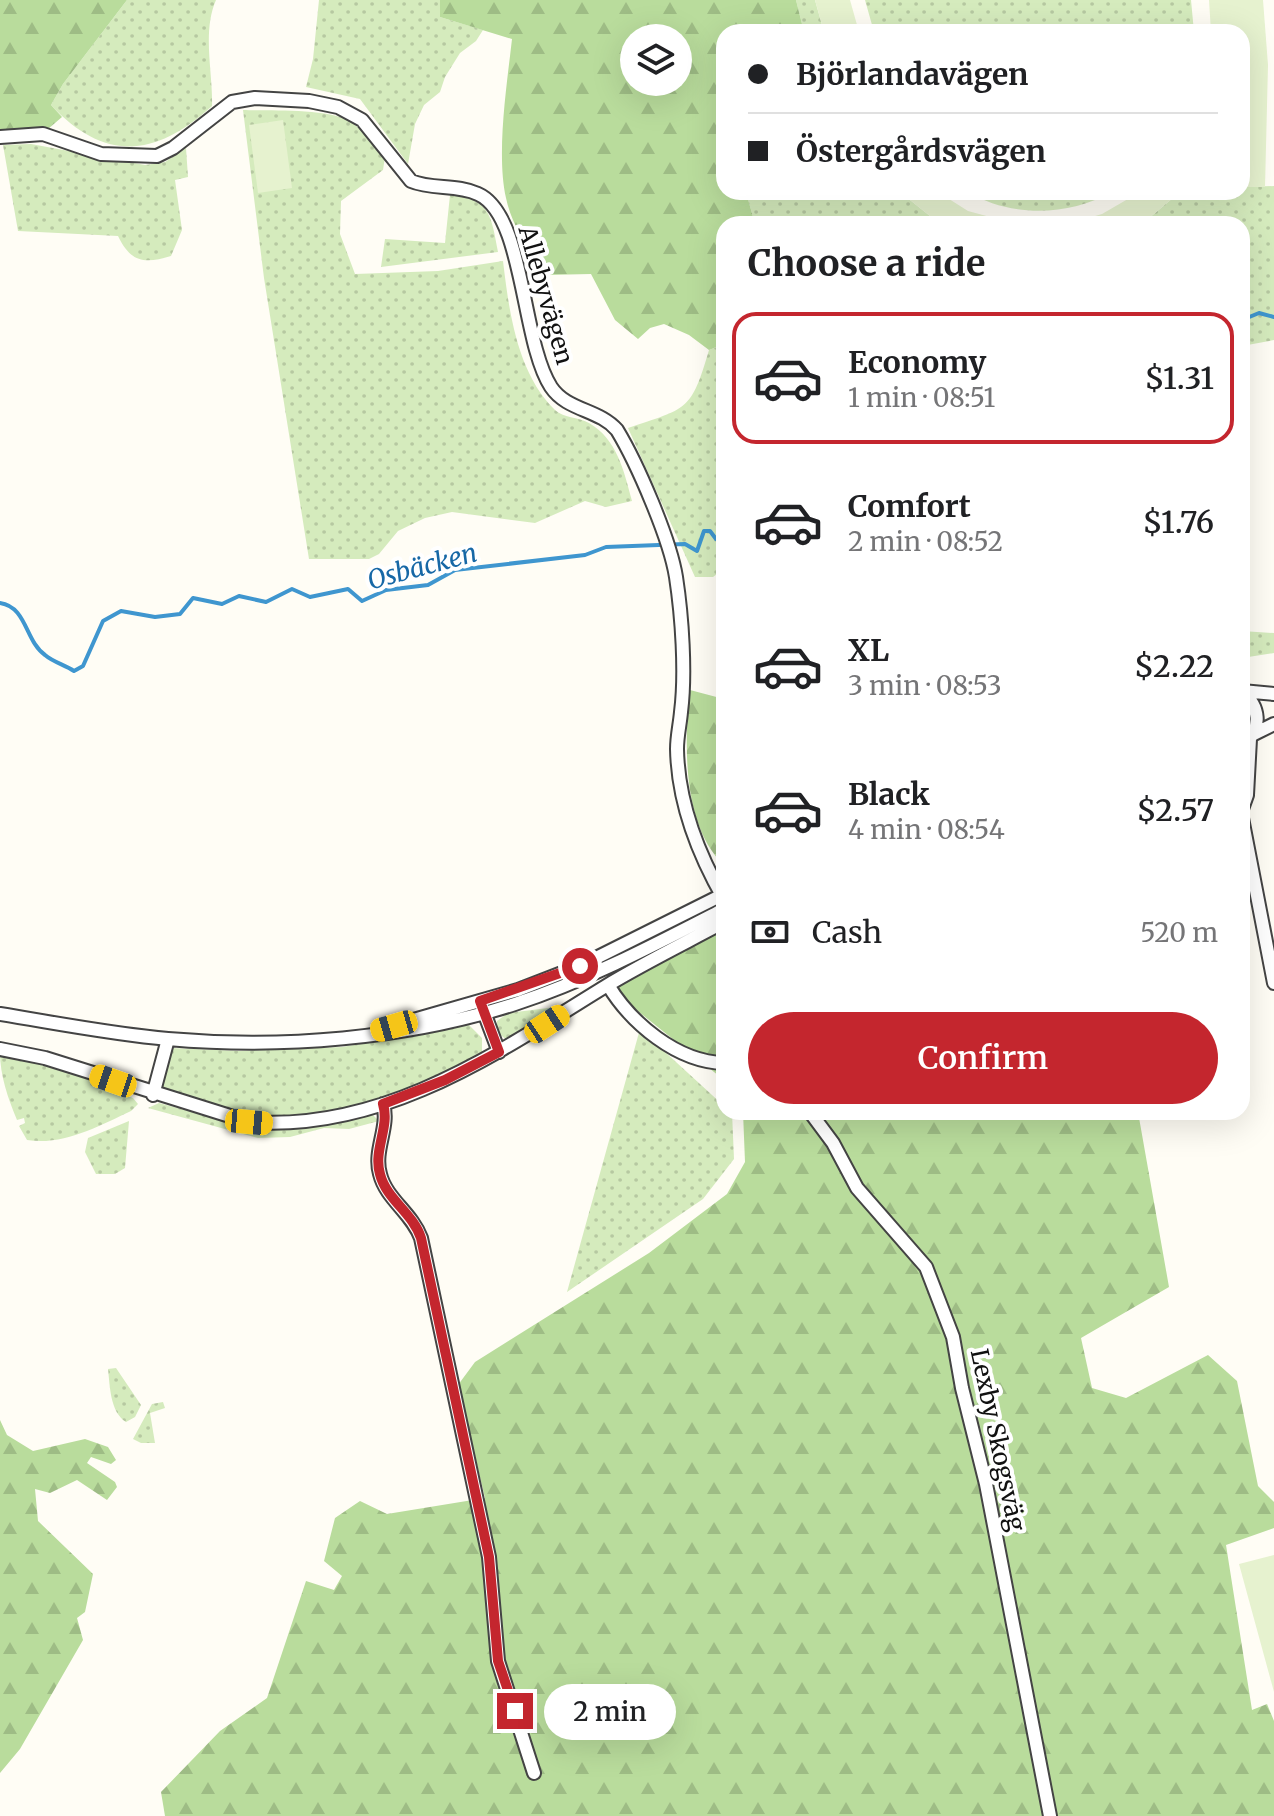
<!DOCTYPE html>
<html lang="en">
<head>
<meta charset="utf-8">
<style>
  body { margin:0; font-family:Merriweather,serif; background:#f6f6f6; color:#202124; height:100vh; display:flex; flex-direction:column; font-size:30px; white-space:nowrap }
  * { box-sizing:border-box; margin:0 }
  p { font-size:26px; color:#757577 }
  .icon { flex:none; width:44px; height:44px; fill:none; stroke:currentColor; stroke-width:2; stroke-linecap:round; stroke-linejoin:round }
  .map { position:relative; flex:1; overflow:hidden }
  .panel { position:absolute; left:716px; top:216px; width:534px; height:904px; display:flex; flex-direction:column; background:#fff; border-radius:24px; box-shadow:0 8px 32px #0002 }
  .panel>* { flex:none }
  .guide { position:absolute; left:716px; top:24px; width:534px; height:176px; border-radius:24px; box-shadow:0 8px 32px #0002; display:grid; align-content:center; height:176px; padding:0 32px; background:#fff }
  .controls { position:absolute; left:620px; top:24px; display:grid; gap:16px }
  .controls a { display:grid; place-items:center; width:72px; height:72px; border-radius:50%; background:#fff; box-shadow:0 8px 32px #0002; font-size:40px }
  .end { position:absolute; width:36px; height:36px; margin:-18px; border:10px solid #c4262e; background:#fff; box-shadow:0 0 0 4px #fff }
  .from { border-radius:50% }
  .bubble { position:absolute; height:56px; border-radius:28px; background:#fff; box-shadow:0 8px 32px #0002; font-size:26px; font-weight:600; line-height:56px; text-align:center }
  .car { position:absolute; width:24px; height:48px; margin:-24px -12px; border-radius:10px; box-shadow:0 0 6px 2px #0007; background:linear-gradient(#f5c518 24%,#345 0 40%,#f5c518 0 76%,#345 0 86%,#f5c518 0) }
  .guide b { display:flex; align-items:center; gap:28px; height:76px; font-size:30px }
  .guide b+b { border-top:2px solid #e0e0e0 }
  .guide i { width:20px; height:20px; background:#202124 }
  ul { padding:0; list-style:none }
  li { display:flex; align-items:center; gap:24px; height:132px; margin:0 16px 12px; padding:0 16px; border:4px solid transparent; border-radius:24px }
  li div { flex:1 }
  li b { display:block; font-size:30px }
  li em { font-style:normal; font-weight:600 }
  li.selected { border-color:#c4262e }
  li>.icon { width:72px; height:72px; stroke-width:1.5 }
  h2 { padding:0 32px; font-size:36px; line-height:96px }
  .pay { display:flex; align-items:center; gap:20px; height:88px; padding:0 32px; font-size:30px }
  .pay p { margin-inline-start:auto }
  .cta { display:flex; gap:16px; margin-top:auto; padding:16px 32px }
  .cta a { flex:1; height:92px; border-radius:48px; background:#c4262e; color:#fff; font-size:32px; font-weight:600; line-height:92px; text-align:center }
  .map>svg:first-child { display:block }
</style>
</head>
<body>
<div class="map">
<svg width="1274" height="1816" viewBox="0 0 1274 1816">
  <defs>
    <pattern id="grass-dots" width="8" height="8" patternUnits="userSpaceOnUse" patternTransform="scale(2)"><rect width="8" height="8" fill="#d5ebbd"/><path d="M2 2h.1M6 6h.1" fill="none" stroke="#b6c8a1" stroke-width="1.8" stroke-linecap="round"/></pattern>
    <pattern id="forest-firs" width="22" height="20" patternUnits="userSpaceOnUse" patternTransform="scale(2)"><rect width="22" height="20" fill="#b9dc9c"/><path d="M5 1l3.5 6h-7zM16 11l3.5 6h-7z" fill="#9ebc85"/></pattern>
  </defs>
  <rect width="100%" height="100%" fill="#fffdf5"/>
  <path fill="url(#grass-dots)" d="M 127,0 L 216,0 C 202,32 213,72 212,106 C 156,157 105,163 51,105 L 63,84 Z
    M 319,0 L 440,0 L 440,17 L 483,30 L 476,41 L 460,53 L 445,77 L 440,92 L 424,105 L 415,124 L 408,164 L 360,99 L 306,87 L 313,59 Z
    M 796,0 L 815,0 L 824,32 L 804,32 Z
    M 865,0 L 1191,0 L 1194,32 L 874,32 Z
    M 243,110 C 270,111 327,108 349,121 C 364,130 374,144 385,157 L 383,170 L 341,201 L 340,234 L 355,274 L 438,271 L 503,261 C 509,311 517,373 555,410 C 563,418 578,417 589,423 C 617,439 624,471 632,501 L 606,507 L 585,501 L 535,523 L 452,512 L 425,518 L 398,531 L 379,554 L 369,559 L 309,559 L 264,278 Z
    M 31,144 L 145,165 L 165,162 L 186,148 L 188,177 L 175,180 L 182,230 L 171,256 C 145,264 131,263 118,236 L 18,231 L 3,145 Z
    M 1274,186 L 1274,340 L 1242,346 L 1242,224 L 1142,224 L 1180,192 L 1242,192 L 1242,187 Z
    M 746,192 L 900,192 L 940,224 L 755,224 Z
    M 968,192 L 1112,192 C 1069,216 1012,218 968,192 Z
    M 450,195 C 491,199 491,216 498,252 L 381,267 L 385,239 L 445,243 Z
    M 724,344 L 724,569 L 713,577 L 695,577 L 628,428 C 687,408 691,412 709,350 Z
    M 1242,631 L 1274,633 L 1274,653 L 1242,658 Z
    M 556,1007 L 558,1013 L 508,1041 L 497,1032 L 497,1021 L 508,1013 Z
    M 469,1025 L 482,1038 L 482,1055 C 415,1087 340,1125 264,1116 C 228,1112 196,1099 162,1087 L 171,1048 L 240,1051 L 342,1047 Z
    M 640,1029 L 724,1106 L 724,1112 L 732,1112 L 734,1159 L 703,1199 L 567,1292 Z
    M 0,1052 L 66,1070 L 133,1098 L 138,1104 L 131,1111 C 99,1126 63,1146 27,1140 L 19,1126 L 25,1123 L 24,1118 L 17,1120 C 8,1098 0,1076 0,1052 Z
    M 159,1103 L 256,1129 L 320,1125 L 373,1115 L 379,1121 L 349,1129 L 324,1128 L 290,1137 L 258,1138 L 148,1108 Z
    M 129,1121 L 125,1168 L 115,1174 L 96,1174 L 85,1152 L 88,1138 Z
    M 116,1368 L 141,1405 L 135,1417 L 126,1422 C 110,1412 110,1386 108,1369 Z
    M 163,1402 L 165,1408 L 150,1413 L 155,1443 L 141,1443 L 133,1439 L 152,1404 Z"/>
  <path fill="url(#forest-firs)" fill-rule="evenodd" d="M 0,0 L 127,0 L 63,84 L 51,105 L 62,117 L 48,129 L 0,130 Z
    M 440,0 L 796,0 L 804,32 L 724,32 L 724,192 L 746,192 L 755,224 L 724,224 L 724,344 L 709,350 L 689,335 L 664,324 L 650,328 L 638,339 L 615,320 L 591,274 L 545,275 C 530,251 512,227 506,198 C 496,154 507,84 512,39 L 440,17 ZM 634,38 L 678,38 L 678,82 L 634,82 Z
    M 690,690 L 724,699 L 724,865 C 682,826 684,742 690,690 Z
    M 724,929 L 724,1080 L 619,996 L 618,987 Z
    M 743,1112 L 1138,1112 L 1169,1287 L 1081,1338 L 1092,1388 L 1126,1398 L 1208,1355 L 1237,1381 L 1258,1486 L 1274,1502 L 1274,1528 L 1226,1545 L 1252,1710 L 1267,1704 L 1274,1721 L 1274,1816 L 165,1816 L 161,1792 L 220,1731 L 267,1698 L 306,1581 L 334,1590 L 342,1576 L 324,1561 L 335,1518 L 360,1501 L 387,1514 L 485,1498 L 458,1385 L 475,1362 L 649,1253 L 727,1194 L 745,1162 Z
    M 0,1420 L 7,1435 L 33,1451 L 85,1439 L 108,1447 L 116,1460 L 111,1464 L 91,1457 L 87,1463 L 115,1482 L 117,1487 L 107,1500 L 77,1480 L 50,1493 L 35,1489 L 38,1521 L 93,1574 L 85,1612 L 77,1618 L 83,1640 L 20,1749 L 0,1773 Z"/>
  <path fill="#e6f2cf" d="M 815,0 L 850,0 L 859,32 L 824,32 Z
    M 1209,0 L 1263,0 L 1268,65 L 1265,187 L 1242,187 L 1242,32 L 1211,32 Z
    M 283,120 L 292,188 L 258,193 L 249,125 Z
    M 900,192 L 938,192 L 968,211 L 1016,224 L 940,224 Z
    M 1140,192 L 1180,192 L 1142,224 L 1068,224 L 1102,214 Z
    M 1274,1555 L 1274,1692 L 1239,1564 Z"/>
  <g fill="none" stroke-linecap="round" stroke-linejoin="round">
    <path stroke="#3f96cf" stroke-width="4" d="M 1242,320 L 1259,313 L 1274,317
      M 0,603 C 27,607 25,641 45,655 C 53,662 65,665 74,671 L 83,666 L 103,621 L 121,611 L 155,617 L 180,614 L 193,598 L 222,604 L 239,596 L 266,602 L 292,589 L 310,597 L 348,589 L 362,601 L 386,590 L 428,585 L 455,570 L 585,555 L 606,547 L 685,544 L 697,551 L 704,531 L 710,531 L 716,539 L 724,535"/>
    <g stroke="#444" stroke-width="16">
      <path id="minor" d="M 0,137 L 43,134 L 101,154 L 157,156 L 173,148 L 232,102 L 255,98 L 309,101 L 338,107 L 362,120 L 411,181 C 432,190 457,184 478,194 C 525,215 521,341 551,387 C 567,411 599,409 617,430 C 637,463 670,539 676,577 C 682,616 686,673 681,712 C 680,724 677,736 677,749 C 678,803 697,852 724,899
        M 1242,691 L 1274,694
        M 1242,692 C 1260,706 1262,728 1245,744
        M 1254,734 L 1274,724
        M 1242,809 L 1247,795 L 1250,739
        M 1242,818 L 1274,983
        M 608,985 C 631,1023 677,1062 724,1063
        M 482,1007 L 499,1052
        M 0,1014 C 56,1023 111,1034 168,1039 C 281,1049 406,1039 515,1004 C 588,980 656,944 724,909
        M 410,1021 L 518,990 L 580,966 L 724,894
        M 0,1049 L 45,1058 L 249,1122 C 384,1132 497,1053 606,986 C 644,963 685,943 724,922
        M 153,1095 L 168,1039
        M 383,1104 C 390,1127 373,1150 380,1174 C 386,1199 412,1213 421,1238 L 489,1557 L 498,1661 L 534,1773
        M 810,1112 L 833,1143 L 857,1188 L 926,1267 L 953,1337 L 962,1388 L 986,1484 L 1050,1816"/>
    </g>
    <use href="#minor" stroke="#fff" stroke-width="12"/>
  </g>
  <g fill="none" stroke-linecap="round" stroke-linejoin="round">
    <path stroke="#c4262e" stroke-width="10" d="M 515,1711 L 498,1661 L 489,1557 L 421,1238 C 413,1213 386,1199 380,1174 C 373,1150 390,1127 383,1104 L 445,1080 L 499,1052 L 480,1001 L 580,966"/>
  </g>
  <g text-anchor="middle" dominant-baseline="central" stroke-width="8" stroke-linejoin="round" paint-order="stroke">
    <g font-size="24" fill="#111" stroke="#fff">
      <text transform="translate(546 295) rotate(74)">Allebyvägen</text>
      <text transform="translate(998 1440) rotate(78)">Lexby Skogsväg</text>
    </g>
    <g font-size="26" font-style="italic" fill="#1768a6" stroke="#fff">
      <text transform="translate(422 566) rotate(-15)">Osbäcken</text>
    </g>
  </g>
</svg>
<div class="controls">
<a><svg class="icon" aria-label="layers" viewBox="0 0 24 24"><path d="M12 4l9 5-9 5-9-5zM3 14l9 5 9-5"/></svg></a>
</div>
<i class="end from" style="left:580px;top:966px"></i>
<i class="end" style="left:515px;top:1711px"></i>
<div class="bubble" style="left:544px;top:1684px;width:132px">2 min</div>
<i class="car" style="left:547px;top:1024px;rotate:57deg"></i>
<i class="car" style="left:394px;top:1026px;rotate:254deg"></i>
<i class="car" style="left:113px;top:1081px;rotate:289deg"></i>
<i class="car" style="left:249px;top:1122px;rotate:95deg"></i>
<div class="guide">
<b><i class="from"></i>Björlandavägen</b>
<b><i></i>Östergårdsvägen</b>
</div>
<section class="panel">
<h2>Choose a ride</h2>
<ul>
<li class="selected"><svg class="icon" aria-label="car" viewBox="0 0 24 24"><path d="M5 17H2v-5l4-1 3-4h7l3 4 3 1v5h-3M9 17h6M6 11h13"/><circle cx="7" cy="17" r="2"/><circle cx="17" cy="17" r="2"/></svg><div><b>Economy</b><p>1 min · 08:51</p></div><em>$1.31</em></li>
<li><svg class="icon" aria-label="car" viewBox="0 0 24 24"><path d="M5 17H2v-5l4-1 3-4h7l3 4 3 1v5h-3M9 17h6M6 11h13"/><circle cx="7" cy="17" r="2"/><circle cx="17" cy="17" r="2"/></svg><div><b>Comfort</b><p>2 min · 08:52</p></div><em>$1.76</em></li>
<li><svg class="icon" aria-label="car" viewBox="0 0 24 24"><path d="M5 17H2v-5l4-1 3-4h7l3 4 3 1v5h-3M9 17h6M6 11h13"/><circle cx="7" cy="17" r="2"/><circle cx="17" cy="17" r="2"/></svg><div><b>XL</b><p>3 min · 08:53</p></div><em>$2.22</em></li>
<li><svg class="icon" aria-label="car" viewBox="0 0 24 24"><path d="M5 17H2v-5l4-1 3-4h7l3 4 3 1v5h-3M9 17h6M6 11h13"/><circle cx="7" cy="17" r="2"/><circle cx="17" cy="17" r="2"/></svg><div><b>Black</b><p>4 min · 08:54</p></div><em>$2.57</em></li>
</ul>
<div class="pay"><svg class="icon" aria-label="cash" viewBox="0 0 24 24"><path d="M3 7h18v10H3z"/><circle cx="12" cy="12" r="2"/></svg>Cash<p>520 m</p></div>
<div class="cta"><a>Confirm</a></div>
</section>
</div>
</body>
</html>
